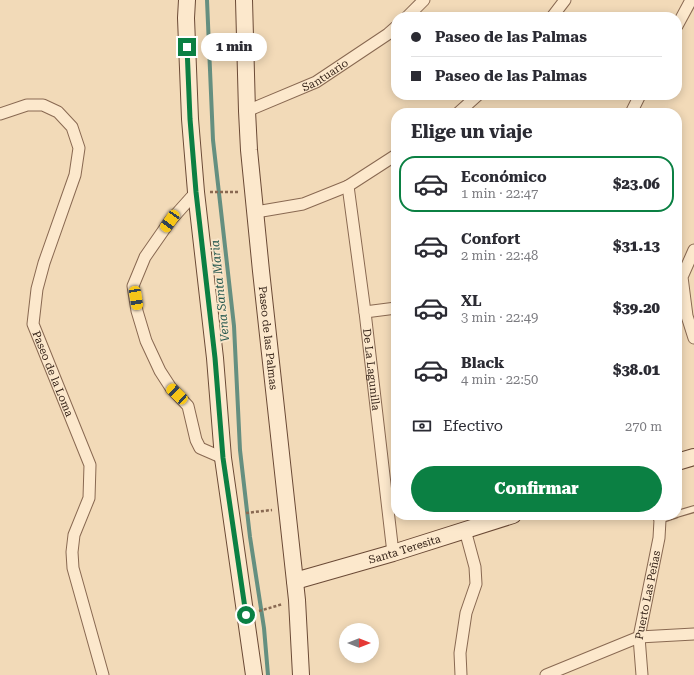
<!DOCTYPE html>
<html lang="es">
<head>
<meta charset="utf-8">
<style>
  body { margin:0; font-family:"Roboto Serif",serif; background:#f7f7f7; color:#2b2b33; height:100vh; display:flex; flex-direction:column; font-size:15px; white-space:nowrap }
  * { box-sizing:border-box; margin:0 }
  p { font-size:13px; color:#7c7c81 }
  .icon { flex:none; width:22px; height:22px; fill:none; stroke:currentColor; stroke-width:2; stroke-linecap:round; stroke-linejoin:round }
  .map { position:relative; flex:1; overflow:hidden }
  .drawer { position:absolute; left:391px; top:108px; width:291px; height:412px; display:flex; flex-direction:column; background:#fff; border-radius:16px; box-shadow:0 2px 10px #0003 }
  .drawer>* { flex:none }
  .hud { position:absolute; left:391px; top:12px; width:291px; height:88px; border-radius:16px; box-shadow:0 2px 10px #0003; display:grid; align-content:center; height:88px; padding:0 20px; background:#fff }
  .needle { width:26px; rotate:90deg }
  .fabs { position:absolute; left:339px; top:623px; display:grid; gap:8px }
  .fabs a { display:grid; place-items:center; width:40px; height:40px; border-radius:50%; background:#fff; box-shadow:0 2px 10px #0003; font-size:20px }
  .end { position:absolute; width:18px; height:18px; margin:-9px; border:5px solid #0b8043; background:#fff; box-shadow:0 0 0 2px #fff }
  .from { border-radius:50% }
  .bubble { position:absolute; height:28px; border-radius:14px; background:#fff; box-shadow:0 2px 10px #0003; font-size:13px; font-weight:800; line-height:28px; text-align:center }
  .car { position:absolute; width:12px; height:24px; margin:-12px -6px; border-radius:5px; box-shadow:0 0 3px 1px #0007; background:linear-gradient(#f5c518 24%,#345 0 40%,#f5c518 0 76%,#345 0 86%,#f5c518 0) }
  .hud b { display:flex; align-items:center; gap:14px; height:38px; font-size:15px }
  .hud b+b { border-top:1px solid #e1e1e2 }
  .hud i { width:10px; height:10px; background:#2b2b33 }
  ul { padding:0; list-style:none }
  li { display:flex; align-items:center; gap:12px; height:56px; margin:0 8px 6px; padding:0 12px; border:2px solid transparent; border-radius:16px }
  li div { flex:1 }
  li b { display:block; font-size:15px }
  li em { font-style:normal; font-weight:800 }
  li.current { border-color:#0b8043 }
  li>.icon { width:36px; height:36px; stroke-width:1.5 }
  h2 { padding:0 20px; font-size:18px; line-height:48px }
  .pay { display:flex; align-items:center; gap:10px; height:44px; padding:0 20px; font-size:15px }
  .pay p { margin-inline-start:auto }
  .button { display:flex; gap:8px; margin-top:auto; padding:8px 20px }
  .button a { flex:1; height:46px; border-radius:24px; background:#0b8043; color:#fff; font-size:16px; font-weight:800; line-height:46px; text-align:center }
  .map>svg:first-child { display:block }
</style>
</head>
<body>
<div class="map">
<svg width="694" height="675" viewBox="0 0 694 675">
  <rect width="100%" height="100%" fill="#f2dab8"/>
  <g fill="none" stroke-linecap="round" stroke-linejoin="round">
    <path stroke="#658f80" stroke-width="4" d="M 207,0 L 213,140 L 234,326 L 240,450 L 250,537 L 264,628 L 268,675"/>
    <g stroke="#896952" stroke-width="8">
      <path id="lane" d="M 677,514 L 694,509
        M 660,520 L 675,515"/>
    </g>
    <g stroke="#896952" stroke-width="13">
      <g id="street">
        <path d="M 407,17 L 424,0"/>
        <path d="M 552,17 L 565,0"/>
        <path d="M 677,26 L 691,0"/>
        <path id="s1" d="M 247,111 L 316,82 L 388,34 L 396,27"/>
        <path d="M 458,113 L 478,95"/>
        <path d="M 631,113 L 640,95"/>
        <path id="s2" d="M 0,114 L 27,105 L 43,105 L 58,112 L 72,127 L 79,148 L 75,175 L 44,263 L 37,289 L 33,324 L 90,465 L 89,498 L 74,535 L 72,552 L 73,568 L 103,675"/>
        <path id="s3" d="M 348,186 L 365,312 L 393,553"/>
        <path d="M 196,192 L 170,221 L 145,257 L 133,286 L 137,311 L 146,341 L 160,371 L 171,388 L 188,406 L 196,440 L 200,448 L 223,458"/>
        <path d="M 256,212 L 303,204 L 348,186 L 396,155"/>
        <path d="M 694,250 L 682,277 L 687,316 L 694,338"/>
        <path d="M 365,312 L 396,308"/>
        <path d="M 461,675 L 460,653 L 466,613 L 476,584 L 475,567 L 465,530"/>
        <path d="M 546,675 L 639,637 L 694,634"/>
        <path id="s4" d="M 642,675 L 639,637 L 659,538 L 660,520 L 658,515"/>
      </g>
    </g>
    <g stroke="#6b4a36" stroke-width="18">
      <g id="secondary">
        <path d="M 187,0 L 186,18 L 190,119 L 196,192 L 215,358 L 223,458 L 254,675"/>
        <path id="s5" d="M 244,0 L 247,111 L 249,150 L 261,271 L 297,600 L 301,675"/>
        <path d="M 677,462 L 694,457"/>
        <path id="s6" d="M 295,581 L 393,553 L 513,515"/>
      </g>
    </g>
    <path stroke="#896952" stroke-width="2.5" stroke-dasharray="3 2" stroke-linecap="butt" d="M 210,192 L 239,192
      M 246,513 L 272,510
      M 259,611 L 283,604"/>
    <use href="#lane" stroke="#fce8cc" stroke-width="5.5"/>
    <use href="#street" stroke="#fce8cc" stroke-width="11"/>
    <use href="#secondary" stroke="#fce8cc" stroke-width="16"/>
  </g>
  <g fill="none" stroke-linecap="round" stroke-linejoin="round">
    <path stroke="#0b8043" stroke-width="5" d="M 187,47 L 190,119 L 196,192 L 215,358 L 223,458 L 246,615"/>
  </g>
  <g text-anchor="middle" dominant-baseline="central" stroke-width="3.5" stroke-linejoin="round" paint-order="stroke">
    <g font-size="11" fill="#362419" stroke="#f9e5c9">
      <text stroke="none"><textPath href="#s1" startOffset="86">Santuario</textPath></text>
      <text stroke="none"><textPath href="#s5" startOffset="339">Paseo de las Palmas</textPath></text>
      <text stroke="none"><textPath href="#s3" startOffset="185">De La Lagunilla</textPath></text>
      <text stroke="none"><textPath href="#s2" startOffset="340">Paseo de la Loma</textPath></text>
      <text stroke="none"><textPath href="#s6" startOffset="114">Santa Teresita</textPath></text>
      <text stroke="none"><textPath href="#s4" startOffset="81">Puerto Las Peñas</textPath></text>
    </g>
    <g font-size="12" font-style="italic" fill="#26584f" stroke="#f9e5c9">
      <text transform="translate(220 291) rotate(-96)">Vena Santa Maria</text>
    </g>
  </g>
</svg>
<div class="fabs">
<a><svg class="needle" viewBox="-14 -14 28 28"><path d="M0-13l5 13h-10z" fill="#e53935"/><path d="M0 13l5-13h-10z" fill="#7c7c81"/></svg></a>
</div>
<i class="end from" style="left:246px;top:615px"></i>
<i class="end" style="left:187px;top:47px"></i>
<div class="bubble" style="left:201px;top:33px;width:66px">1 min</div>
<i class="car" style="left:170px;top:221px;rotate:215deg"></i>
<i class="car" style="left:136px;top:298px;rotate:171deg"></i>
<i class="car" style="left:177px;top:394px;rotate:313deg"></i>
<div class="hud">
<b><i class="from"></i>Paseo de las Palmas</b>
<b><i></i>Paseo de las Palmas</b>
</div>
<section class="drawer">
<h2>Elige un viaje</h2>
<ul>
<li class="current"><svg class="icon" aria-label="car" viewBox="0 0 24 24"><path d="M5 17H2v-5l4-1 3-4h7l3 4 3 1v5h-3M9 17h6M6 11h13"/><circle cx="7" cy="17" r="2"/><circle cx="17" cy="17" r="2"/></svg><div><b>Económico</b><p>1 min · 22:47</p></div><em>$23.06</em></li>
<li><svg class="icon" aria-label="car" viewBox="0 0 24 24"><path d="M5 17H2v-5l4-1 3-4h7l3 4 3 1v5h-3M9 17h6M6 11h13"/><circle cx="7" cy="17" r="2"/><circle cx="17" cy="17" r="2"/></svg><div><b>Confort</b><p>2 min · 22:48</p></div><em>$31.13</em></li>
<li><svg class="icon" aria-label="car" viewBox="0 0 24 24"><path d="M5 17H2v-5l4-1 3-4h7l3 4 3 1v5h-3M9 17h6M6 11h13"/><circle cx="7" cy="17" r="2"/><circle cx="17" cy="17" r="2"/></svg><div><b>XL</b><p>3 min · 22:49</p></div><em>$39.20</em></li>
<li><svg class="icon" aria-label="car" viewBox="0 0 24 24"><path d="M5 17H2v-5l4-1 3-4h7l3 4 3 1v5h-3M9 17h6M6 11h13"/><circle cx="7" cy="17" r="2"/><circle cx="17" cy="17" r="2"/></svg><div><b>Black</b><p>4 min · 22:50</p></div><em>$38.01</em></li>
</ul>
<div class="pay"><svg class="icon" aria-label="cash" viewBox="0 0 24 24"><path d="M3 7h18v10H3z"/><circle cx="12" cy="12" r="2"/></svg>Efectivo<p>270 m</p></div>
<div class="button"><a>Confirmar</a></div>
</section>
</div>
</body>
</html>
